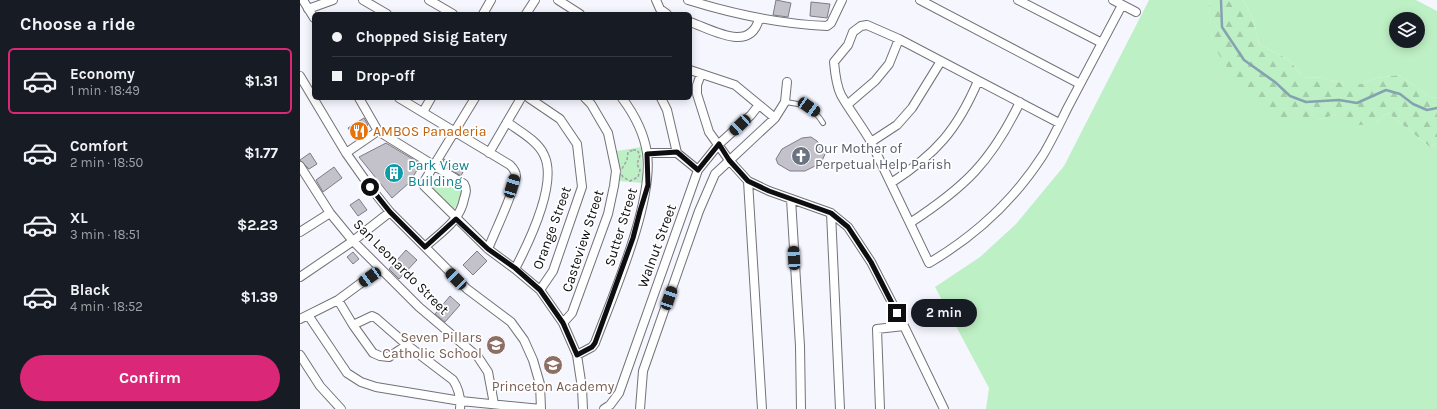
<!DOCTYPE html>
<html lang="en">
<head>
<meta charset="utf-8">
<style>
  body { margin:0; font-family:Karla,sans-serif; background:#242831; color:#f1f3f6; height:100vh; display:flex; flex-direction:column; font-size:15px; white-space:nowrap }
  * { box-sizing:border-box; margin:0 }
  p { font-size:13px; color:#9ea1a6 }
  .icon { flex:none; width:22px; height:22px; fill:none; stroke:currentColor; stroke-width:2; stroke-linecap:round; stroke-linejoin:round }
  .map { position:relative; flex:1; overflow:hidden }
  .sheet { display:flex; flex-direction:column; background:#171b24; width:300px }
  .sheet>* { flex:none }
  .hud { position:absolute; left:12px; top:12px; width:380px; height:88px; border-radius:6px; box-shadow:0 2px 10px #0003; display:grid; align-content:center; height:88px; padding:0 20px; background:#171b24 }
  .fabs { position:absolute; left:1089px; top:12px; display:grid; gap:8px }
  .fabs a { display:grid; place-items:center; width:36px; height:36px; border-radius:50%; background:#171b24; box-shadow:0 2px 10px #0003; font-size:20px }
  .end { position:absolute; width:18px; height:18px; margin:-9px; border:5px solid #0e0e11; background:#fff; box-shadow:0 0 0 2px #fff }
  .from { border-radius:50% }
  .bubble { position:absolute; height:28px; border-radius:14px; background:#171b24; box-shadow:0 2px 10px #0003; font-size:13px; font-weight:700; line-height:28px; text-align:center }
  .car { position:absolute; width:12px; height:24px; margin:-12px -6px; border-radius:5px; box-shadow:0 0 3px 1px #0007; background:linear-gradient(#222 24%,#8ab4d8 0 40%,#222 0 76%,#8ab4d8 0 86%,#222 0) }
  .hud b { display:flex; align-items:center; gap:14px; height:38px; font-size:15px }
  .hud b+b { border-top:1px solid #363941 }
  .hud i { width:10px; height:10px; background:#f1f3f6 }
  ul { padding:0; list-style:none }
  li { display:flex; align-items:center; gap:12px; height:66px; margin:0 8px 6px; padding:0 12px; border:2px solid transparent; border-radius:6px }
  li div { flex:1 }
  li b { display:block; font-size:15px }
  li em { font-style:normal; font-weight:700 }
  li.active { border-color:#db2777 }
  li>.icon { width:36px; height:36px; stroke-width:1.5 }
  h2 { padding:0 20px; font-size:18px; line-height:48px }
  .action { display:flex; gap:8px; margin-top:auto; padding:8px 20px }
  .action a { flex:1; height:46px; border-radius:24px; background:#db2777; color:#fff; font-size:16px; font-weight:700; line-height:46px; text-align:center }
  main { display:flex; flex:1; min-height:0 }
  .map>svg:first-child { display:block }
</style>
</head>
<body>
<main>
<section class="sheet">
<h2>Choose a ride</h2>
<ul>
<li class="active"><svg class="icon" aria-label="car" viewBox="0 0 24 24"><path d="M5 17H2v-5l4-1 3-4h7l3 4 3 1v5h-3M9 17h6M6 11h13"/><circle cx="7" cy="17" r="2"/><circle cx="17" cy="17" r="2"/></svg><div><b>Economy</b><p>1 min · 18:49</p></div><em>$1.31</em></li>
<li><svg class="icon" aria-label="car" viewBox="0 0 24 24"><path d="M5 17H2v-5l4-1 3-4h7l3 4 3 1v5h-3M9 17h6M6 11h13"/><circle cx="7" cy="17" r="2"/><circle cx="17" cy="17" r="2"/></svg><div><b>Comfort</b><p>2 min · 18:50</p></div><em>$1.77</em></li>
<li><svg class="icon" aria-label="car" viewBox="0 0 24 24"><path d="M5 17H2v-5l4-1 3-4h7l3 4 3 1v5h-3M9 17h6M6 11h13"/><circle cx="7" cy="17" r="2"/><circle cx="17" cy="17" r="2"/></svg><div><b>XL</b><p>3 min · 18:51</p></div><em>$2.23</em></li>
<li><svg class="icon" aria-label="car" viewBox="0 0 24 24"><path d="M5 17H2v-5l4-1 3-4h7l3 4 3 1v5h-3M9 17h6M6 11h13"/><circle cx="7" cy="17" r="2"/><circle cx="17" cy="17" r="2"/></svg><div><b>Black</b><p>4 min · 18:52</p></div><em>$1.39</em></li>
</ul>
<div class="action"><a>Confirm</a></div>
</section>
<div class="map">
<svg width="1137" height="409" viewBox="0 0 1137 409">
  <defs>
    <pattern id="forest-firs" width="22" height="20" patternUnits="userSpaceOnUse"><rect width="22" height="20" fill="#bef0c5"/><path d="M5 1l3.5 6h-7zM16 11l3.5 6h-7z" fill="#a2cda8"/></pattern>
  </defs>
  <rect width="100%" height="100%" fill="#f6f6ff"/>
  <path fill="#bef0c5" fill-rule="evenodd" d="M 849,0 L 909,0 L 912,38 L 1018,120 L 1037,114 L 1074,124 L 1088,113 L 1130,147 L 1137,143 L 1137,409 L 686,409 L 689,388 L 635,287 L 680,257 L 716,224 L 764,166 Z
    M 943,0 L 1116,0 L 1137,11 L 1137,98 L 1130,97 L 1099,75 L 1076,78 L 1061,84 L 1046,84 L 1022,78 L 1003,77 L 989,60 L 959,44 L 953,18 ZM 1096,19 L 1118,19 L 1118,41 L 1096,41 Z
    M 341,147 L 343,183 L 319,181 L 317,151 Z
    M 138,176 L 163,191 L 161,199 L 153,211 L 131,187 L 133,181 Z"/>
  <path fill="url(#forest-firs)" d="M 909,0 L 943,0 L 953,18 L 959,44 L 989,60 L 1003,77 L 1022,78 L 1046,84 L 1061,84 L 1076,78 L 1099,75 L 1130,97 L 1137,98 L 1137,143 L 1130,147 L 1088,113 L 1074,124 L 1047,126 L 1037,114 L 1018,120 L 979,121 C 957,100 919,68 912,37 C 910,25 910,12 909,0 Z"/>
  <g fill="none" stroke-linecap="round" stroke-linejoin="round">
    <path stroke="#85a2b1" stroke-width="2.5" d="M 921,0 L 922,27 L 944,60 L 975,82 L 990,96 L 1006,102 L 1039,100 L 1057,103 L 1086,90 L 1100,94 L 1113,104 L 1127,110 L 1137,108"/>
  </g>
  <path fill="#c3c2cb" stroke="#7e7d85" d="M 476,0 L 491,3 L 488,17 L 473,15 Z
    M 511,2 L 530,4 L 527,18 L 510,16 Z
    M 64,118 L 68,125 L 53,135 L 48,128 Z
    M 511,137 L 517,141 L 526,152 L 521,163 L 505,171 L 490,171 L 478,164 L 476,159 L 482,149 L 502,138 Z
    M 86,143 L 121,164 L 109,183 L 92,198 L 59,157 Z
    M 10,153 L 17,164 L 9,169 L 0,160 Z
    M 144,159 L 163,172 L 161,176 L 142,164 Z
    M 34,167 L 42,178 L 23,192 L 16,180 Z
    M 59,199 L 67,210 L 58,216 L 50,205 Z
    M 106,250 L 117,260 L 99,279 L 89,269 Z
    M 177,251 L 187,261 L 173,275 L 163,265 Z
    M 53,252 L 59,259 L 53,264 L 47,257 Z
    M 150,296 L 160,305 L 145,322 L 135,314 Z"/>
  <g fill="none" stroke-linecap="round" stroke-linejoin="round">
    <g stroke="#727279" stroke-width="6">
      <path id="service" d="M 485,102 C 504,104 514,108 523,123"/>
    </g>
    <g stroke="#727279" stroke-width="10">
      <path id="minor" d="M 3,0 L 14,18
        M 63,0 L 87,14
        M 129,0 L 153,14
        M 258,0 L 280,14
        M 356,0 L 360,9 L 367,14
        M 388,0 C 433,14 479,24 527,26 L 531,23 L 542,0
        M 620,0 L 780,84
        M 718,0 L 802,43
        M 813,0 L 836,12
        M 8,9 L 33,0
        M 183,14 L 191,0
        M 226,14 L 235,0
        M 390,22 C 413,30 450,53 459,19
        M 390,70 L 435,85 L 475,118
        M 401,74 L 397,85 L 397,94 L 409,132 L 429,160 L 448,181 L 469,191 L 531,213 L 548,227 L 571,262 L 604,326 L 644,409
        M 0,76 L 46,153 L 70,187 L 90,212 L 167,289 L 211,322 L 224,340 L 233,360 L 240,384 L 241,409
        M 59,98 L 78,131 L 164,184 C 167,189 166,193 164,199 C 160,221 141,232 125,247
        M 99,98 L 210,165 C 213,168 216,171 216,176 C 214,193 195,231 188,249
        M 175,98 L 125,180 L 124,186 L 188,249 L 215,269 L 240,290 L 263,323 L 277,355 L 282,388 L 283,409
        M 229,98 L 260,119 L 277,144 L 282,187 L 253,271 L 240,290
        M 361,98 L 367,110 L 377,153
        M 547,105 L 575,81 L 589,64 L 599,39
        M 123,112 L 131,98
        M 207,122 C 219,131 238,141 244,155 C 258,183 229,242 215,269
        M 759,123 L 599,39 L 567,25 L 561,26 L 553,32 L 548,45 L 534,62 C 535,73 536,85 541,95 C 550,111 562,126 571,142 L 629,263 C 675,236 714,200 743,155 C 752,140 760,123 768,107 C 786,73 804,39 822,5
        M 571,142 L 597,125 L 612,108 L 641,61
        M 46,153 L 78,131
        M 189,153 L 221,98
        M 347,153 L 377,153 L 398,170
        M 0,166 L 30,213 L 53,241 L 119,307 L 178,357 L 188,372 L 194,404
        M 448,181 L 462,409
        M 591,183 C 636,154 657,130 678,81
        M 491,199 L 500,346 L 501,409
        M 531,213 L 540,409
        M 610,223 C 665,187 691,162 720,102
        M 0,232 L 30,213
        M 0,277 L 53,241 L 90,212
        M 38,300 L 53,325 L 73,353 L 80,356 L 89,357 L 107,345
        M 8,315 L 47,373 L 61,382 L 76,387 L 161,401 L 241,409
        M 0,319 L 38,300 L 80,269
        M 263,323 L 272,313 L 308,214 L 314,186 L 316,171 L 308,133 L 291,104 L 285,98
        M 53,325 L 72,316 L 76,318 L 107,345 L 153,380 C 159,389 161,398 160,409
        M 0,355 L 20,386 L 41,409
        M 277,355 L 292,347 L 295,343 C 313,295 354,202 347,153 C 344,133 334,114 322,98
        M 304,409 L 310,405 L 319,393 L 398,170 L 419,144 L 451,115 L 458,106
        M 340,409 L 343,371 L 399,211 L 415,174 L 475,118 L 485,102 L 487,82
        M 580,409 L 577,329 L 604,326"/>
    </g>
    <path stroke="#a1a1a8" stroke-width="1.5" stroke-dasharray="3 2" stroke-linecap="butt" d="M 333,150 L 337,150 L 340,155 L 337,164 L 340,170 L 338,177 L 330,181 L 323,177 L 320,172 L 327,160 L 328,152 Z"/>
    <use href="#service" stroke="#fff" stroke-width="4"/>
    <use href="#minor" stroke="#fff" stroke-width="8"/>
  </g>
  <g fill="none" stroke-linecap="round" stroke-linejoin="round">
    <path stroke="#0e0e11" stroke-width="5" d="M 70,187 L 90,212 L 125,247 L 156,219 L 188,249 L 215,268 L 240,290 L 263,323 L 277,355 L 292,347 L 295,343 L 333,238 L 340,211 L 348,185 L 347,154 L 377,152 L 398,170 L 419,144 L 429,160 L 448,181 L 469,191 L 531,213 L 548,227 L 571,262 L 597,313"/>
  </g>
  <defs>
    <g id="restaurant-disc" transform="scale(1)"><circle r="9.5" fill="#e8710a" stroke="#fff"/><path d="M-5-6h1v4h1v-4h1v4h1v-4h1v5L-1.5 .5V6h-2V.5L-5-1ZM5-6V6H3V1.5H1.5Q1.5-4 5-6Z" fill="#fff"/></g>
    <g id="church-disc" transform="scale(1)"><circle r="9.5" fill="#6b7280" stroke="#fff"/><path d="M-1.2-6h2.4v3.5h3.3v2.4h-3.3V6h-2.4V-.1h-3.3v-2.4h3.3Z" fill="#fff"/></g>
    <g id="building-disc" transform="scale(1)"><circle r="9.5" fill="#0f9aa8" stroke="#fff"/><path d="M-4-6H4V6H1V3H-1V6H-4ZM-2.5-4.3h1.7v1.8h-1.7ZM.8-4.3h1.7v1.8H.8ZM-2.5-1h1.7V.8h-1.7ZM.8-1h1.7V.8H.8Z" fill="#fff"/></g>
    <g id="school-disc" transform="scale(1)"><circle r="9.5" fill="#8d6e63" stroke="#fff"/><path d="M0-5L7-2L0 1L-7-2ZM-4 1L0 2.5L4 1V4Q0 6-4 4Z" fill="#fff"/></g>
  </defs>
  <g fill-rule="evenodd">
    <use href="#restaurant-disc" x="59" y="131"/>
    <use href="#church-disc" x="501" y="156"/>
    <use href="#building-disc" x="94" y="173"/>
    <use href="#school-disc" x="196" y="345"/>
    <use href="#school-disc" x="253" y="365"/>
  </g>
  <g text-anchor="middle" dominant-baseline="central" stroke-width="3.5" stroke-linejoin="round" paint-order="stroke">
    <g font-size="14" fill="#c56008" stroke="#fff" text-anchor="start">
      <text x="73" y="131">AMBOS Panaderia</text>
    </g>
    <g font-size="14" fill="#5b616d" stroke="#fff" text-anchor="start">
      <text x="515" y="148">Our Mother of<tspan x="515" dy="16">Perpetual Help Parish</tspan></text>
    </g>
    <g font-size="14" fill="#0d838f" stroke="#fff" text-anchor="start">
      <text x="108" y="165">Park View<tspan x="108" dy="16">Building</tspan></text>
    </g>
    <g font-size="14" fill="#0e0e11" stroke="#fff">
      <text transform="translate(321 227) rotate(-73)">Sutter Street</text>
      <text transform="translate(252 228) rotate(-70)">Orange Street</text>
      <text transform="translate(283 241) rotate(-72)">Casteview Street</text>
      <text transform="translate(357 246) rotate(-70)">Walnut Street</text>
      <text transform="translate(101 267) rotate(45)">San Leonardo Street</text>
    </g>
    <g font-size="14" fill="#785e54" stroke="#fff" text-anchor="end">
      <text x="182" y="337">Seven Pillars<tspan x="182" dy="16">Catholic School</tspan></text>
      <text x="253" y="386" text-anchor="middle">Princeton Academy</text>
    </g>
  </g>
</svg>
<div class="fabs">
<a><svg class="icon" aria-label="layers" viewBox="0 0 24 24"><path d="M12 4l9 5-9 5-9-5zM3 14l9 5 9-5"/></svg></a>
</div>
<i class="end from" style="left:70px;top:187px"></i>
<i class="end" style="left:597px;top:313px"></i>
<div class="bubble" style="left:611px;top:299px;width:66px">2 min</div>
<i class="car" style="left:509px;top:107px;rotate:125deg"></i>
<i class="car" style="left:440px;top:125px;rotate:227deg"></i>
<i class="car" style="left:212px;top:186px;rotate:17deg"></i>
<i class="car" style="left:494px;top:258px;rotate:357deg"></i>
<i class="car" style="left:70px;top:277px;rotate:235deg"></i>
<i class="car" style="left:156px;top:279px;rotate:316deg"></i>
<i class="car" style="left:369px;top:298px;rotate:19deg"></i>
<div class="hud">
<b><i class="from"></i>Chopped Sisig Eatery</b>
<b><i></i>Drop-off</b>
</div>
</div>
</main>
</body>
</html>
